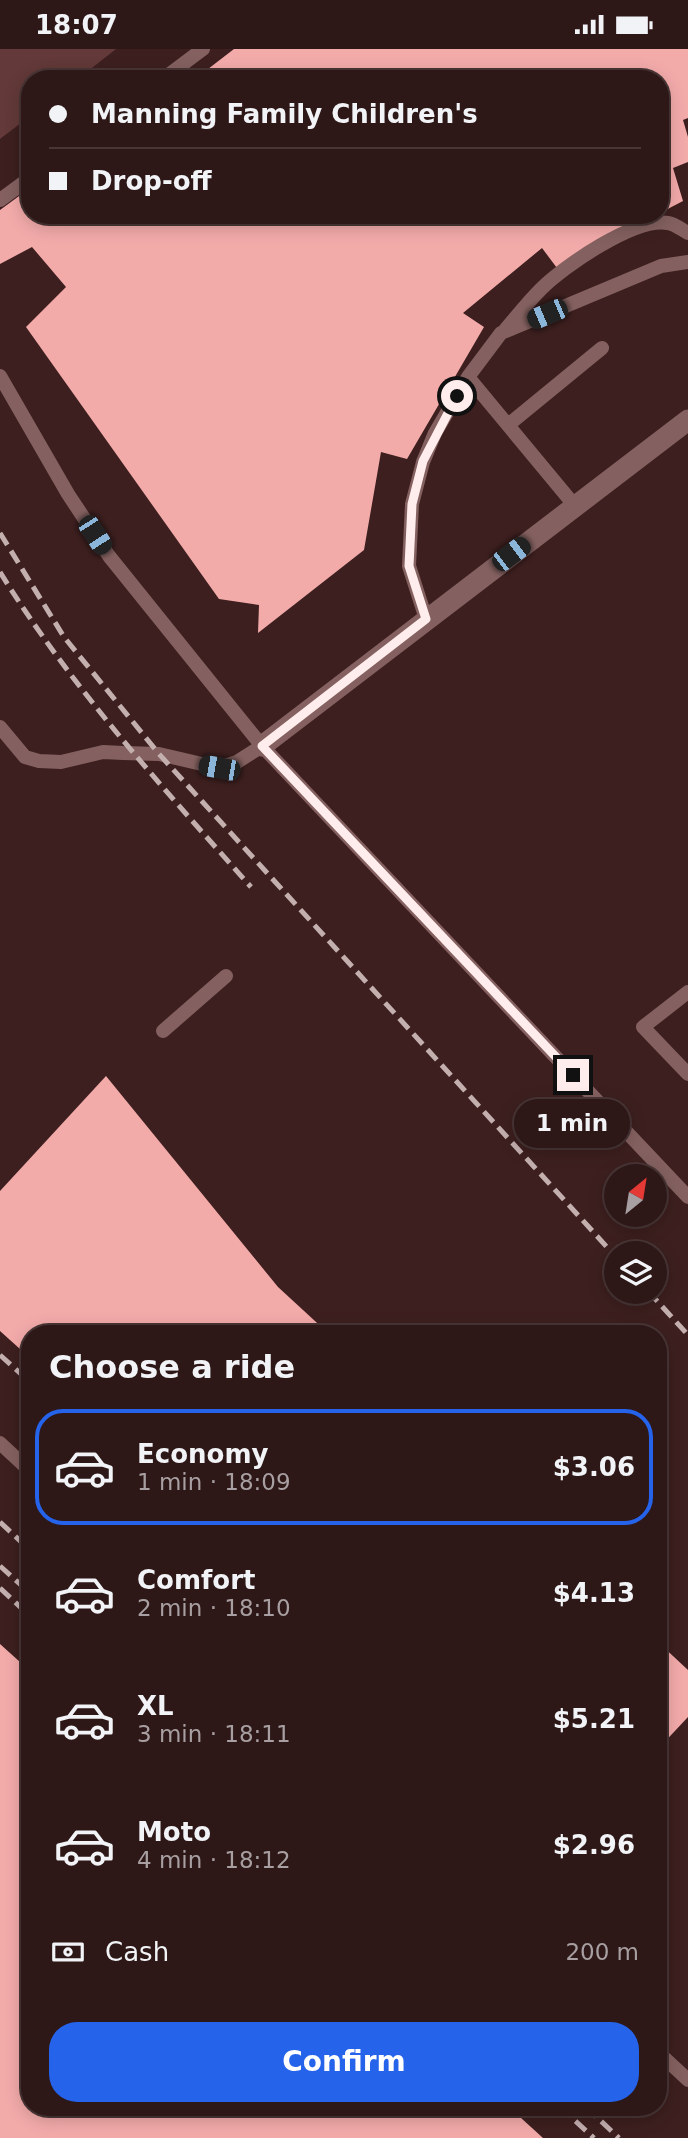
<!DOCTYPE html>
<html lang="en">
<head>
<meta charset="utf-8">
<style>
  body { margin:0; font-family:"DejaVu Sans",sans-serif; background:#362020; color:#f1f3f6; height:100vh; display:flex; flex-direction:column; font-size:26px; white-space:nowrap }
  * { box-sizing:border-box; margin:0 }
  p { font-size:23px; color:#a79fa1 }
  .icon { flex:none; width:38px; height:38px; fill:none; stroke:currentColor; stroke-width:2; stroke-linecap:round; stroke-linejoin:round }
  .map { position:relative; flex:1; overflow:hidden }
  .drawer { position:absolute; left:21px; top:1276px; width:646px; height:791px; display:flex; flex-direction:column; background:#2e1717; border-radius:28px; box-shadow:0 4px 18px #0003,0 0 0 2px #493636 }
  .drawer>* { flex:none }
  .hud { position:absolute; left:21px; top:21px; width:648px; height:154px; border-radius:28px; box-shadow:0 4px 18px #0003,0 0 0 2px #493636; display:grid; align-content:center; height:154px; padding:0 28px; background:#2e1717 }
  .needle { width:46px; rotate:30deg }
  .tools { position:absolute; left:604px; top:1115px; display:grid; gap:14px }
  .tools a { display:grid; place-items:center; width:63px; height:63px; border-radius:50%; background:#2e1717; box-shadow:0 4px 18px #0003,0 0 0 2px #493636; font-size:35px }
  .end { position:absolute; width:32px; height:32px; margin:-16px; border:9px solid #feedec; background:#111; box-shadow:0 0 0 4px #111 }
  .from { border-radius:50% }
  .bubble { position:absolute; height:49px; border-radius:24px; background:#2e1717; box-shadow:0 4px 18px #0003,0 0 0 2px #493636; font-size:23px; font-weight:700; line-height:49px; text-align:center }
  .car { position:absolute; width:21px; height:42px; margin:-21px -10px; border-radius:9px; box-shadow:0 0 5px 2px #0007; background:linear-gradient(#222 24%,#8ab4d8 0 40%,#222 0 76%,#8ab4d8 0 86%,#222 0) }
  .hud b { display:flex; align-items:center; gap:24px; height:66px; font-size:26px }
  .hud b+b { border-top:2px solid #493636 }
  .hud i { width:18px; height:18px; background:#f1f3f6 }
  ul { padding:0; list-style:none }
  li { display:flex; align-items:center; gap:21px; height:116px; margin:0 14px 10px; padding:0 14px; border:4px solid transparent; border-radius:28px }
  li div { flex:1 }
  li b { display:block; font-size:26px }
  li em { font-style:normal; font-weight:700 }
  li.active { border-color:#2563eb }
  li>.icon { width:63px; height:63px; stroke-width:1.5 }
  h2 { padding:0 28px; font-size:32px; line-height:84px }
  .pay { display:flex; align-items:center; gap:18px; height:77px; padding:0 28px; font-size:26px }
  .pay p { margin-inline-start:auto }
  .cta { display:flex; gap:14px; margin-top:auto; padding:14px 28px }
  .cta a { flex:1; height:80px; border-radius:28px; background:#2563eb; color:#fff; font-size:28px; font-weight:700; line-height:80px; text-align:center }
  .status { display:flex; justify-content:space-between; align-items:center; height:49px; padding:0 35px; background:#2e1717; direction:ltr }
  .status svg { height:19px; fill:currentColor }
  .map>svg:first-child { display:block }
</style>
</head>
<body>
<div class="status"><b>18:07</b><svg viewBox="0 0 49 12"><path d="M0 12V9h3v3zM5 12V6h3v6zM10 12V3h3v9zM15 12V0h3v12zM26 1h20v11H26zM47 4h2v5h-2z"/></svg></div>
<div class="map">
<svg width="688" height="2089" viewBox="0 0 688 2089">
  <rect width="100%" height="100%" fill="#3d1f1f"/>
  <path fill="#633939" d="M 0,0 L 116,0 L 78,30 L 30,30 L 30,67 L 0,90 Z"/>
  <path fill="#f3abaa" d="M 234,0 L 688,0 L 688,69 L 683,71 L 688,88 L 688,113 L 673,119 L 683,152 L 660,164 L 660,30 L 195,30 Z
    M 30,139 L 30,166 L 656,166 L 557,219 L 542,199 L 463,264 L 484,278 L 407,410 L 381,403 L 364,501 L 258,584 L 259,556 L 219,550 L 26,278 L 66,238 L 32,198 L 0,215 L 0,161 Z
    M 106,1027 L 278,1238 L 328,1284 L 30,1284 L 30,1309 L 0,1282 L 0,1142 Z
    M 658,1593 L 688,1621 L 688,1668 L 658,1700 Z
    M 0,1595 L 30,1622 L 30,2058 L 509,2058 L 543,2089 L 0,2089 Z"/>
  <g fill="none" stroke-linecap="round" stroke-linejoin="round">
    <path stroke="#846160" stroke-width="14" d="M 163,30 L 203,0
      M 0,151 L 30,129
      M 505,281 C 517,267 528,253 541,240 C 564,217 635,168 668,174 C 675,175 682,181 688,184
      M 0,327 L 68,445 L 109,507 L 262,697 L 688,1148
      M 508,376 L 602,299
      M 575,457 L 468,328 L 501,284 L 661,217 L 688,213
      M 426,570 L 409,517 L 412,455 L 423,413 L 435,384 L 468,328
      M 0,678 L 25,708 L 39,712 L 61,713 L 103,703 L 123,704 L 159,705 L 219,719 L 237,713 L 262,697
      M 688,943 L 643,978 L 688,1025
      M 163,982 L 226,927
      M 0,1394 L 30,1422
      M 658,2003 L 688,2031"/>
    <path stroke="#846160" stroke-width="21" d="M 262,697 L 688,371"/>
    <path stroke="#c4afaf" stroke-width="5" stroke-dasharray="14 7" stroke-linecap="butt" d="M 0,484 L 64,588 L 159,705 L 616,1208
      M 0,523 C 71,638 162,738 251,838
      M 648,1242 L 688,1286
      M 0,1306 L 30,1333
      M 0,1473 L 30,1501
      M 0,1517 L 30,1544
      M 0,1539 L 30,1567
      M 560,2058 L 594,2089
      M 586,2058 L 619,2089"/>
  </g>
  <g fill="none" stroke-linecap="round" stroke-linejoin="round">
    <path stroke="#feedec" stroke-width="9" d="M 457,347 L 423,412 L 412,455 L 409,517 L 426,570 L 262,697 L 573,1026"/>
  </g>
</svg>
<div class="tools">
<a><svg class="needle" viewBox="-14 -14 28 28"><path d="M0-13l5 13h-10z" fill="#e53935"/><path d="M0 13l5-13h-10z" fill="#a79fa1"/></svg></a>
<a><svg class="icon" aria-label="layers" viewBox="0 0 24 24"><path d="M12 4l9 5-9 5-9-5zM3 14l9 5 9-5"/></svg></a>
</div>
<i class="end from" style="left:457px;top:347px"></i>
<i class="end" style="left:573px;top:1026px"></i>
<div class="bubble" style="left:514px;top:1050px;width:116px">1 min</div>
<i class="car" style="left:547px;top:265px;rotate:247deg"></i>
<i class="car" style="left:95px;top:486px;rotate:147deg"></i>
<i class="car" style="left:511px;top:505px;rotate:53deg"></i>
<i class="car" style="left:219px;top:719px;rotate:280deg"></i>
<div class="hud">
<b><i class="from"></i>Manning Family Children's</b>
<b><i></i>Drop-off</b>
</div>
<section class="drawer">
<h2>Choose a ride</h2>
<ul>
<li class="active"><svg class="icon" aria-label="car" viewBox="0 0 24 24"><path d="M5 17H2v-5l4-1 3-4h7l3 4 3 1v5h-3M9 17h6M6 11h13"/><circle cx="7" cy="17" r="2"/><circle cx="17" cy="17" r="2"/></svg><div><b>Economy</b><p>1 min · 18:09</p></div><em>$3.06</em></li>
<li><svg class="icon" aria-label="car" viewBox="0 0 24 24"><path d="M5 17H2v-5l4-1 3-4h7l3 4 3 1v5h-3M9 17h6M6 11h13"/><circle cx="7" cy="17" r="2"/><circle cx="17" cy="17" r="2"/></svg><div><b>Comfort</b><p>2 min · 18:10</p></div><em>$4.13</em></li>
<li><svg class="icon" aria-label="car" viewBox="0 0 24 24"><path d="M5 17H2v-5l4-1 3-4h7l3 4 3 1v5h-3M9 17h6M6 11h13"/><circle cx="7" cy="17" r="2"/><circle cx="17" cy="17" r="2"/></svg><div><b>XL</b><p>3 min · 18:11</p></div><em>$5.21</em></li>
<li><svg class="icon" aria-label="car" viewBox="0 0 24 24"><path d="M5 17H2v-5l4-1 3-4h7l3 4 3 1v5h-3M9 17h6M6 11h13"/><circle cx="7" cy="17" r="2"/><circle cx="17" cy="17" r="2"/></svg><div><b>Moto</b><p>4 min · 18:12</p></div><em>$2.96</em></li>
</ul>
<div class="pay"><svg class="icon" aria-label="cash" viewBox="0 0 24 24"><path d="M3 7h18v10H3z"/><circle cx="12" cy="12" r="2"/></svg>Cash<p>200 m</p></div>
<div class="cta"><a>Confirm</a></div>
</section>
</div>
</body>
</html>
